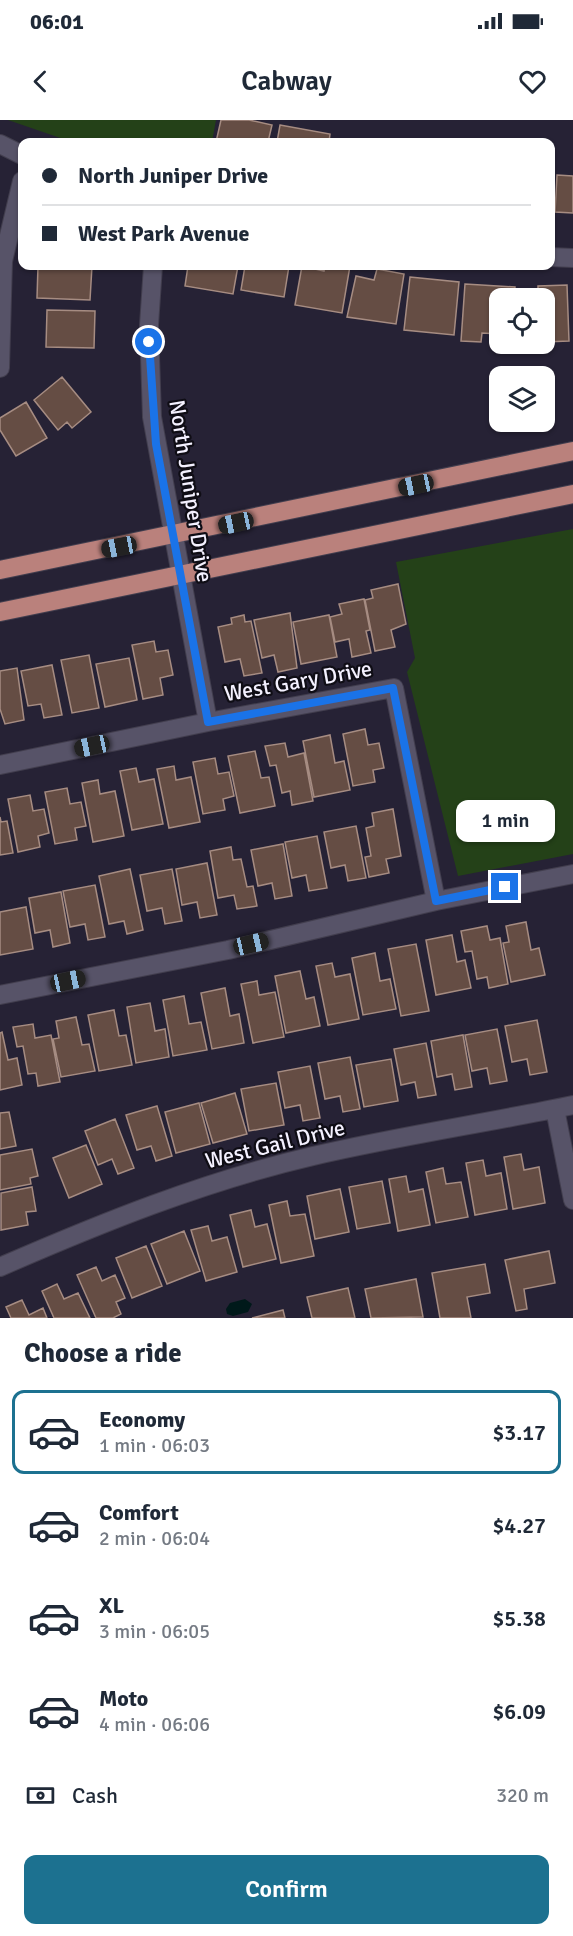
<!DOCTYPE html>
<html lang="en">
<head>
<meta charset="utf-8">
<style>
  body { margin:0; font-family:Signika,sans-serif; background:#f2f2f3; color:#1f2937; height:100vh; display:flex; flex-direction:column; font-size:22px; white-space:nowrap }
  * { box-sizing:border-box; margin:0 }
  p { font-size:20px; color:#747a83 }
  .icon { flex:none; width:33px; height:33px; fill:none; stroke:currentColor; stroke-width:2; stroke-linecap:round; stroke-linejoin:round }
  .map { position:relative; height:1198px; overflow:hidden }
  .details { display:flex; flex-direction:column; background:#fff; flex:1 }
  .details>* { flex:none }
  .hud { position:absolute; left:18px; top:18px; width:537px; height:132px; border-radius:12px; box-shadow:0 2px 4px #0004; display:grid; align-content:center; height:132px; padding:0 24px; background:#fff }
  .fabs { position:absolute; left:489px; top:168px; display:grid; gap:12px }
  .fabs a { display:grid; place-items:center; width:66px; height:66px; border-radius:12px; background:#fff; box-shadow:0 2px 4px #0004; font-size:30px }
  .end { position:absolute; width:27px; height:27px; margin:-14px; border:8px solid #1a73e8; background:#fff; box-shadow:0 0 0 3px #fff }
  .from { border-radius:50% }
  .bubble { position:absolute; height:42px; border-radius:12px; background:#fff; box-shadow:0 2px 4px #0004; font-size:20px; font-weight:600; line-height:42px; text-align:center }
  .car { position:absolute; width:18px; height:36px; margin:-18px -9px; border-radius:8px; box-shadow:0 0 4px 2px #0007; background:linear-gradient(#222 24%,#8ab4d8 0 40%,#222 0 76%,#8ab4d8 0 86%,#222 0) }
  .hud b { display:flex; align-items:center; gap:21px; height:57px; font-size:22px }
  .hud b+b { border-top:2px solid #e0e1e3 }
  .hud i { width:15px; height:15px; background:#1f2937 }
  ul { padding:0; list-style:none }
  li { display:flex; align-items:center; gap:18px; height:84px; margin:0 12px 9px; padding:0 12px; border:3px solid transparent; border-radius:12px }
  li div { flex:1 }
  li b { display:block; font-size:22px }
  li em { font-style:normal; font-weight:600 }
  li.current { border-color:#1c7190 }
  li>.icon { width:54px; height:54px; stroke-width:1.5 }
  h2 { padding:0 24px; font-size:27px; line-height:72px }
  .pay { display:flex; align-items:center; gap:15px; height:66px; padding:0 24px; font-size:22px }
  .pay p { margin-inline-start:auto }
  .action { display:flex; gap:12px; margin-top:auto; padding:12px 24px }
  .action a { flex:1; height:69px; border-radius:12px; background:#1c7190; color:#fff; font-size:24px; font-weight:600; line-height:69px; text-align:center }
  .status { display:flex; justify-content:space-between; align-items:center; height:42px; padding:0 30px; background:#fff; direction:ltr }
  .status svg { height:16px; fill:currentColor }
  header { display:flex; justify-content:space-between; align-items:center; height:78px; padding:0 24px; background:#fff; font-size:27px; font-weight:600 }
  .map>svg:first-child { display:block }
</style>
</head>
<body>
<div class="status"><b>06:01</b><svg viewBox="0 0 49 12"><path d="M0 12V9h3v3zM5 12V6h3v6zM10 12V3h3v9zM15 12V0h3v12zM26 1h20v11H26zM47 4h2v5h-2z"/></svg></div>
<header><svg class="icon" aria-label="back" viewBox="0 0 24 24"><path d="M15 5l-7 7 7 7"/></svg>Cabway<svg class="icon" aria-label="heart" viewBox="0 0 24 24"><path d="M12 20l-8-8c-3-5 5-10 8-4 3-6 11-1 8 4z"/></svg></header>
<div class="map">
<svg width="573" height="1198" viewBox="0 0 573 1198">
  <rect width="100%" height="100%" fill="#262235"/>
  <path fill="#244118" d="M 8,0 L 216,0 L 212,22 L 72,22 Z
    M 573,409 L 573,734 L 458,756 L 407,552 L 415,538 L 396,442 Z"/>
  <path fill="#00191a" d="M 245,1179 L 252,1184 L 248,1192 L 233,1196 L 227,1194 L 226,1189 L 230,1183 Z"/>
  <path fill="#654d44" stroke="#a68c82" stroke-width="1.5" d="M 221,0 L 249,0 L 272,5 L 268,22 L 216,22 Z
    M 280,5 L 330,14 L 329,22 L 277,22 Z
    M 557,55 L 573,56 L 573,93 L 555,92 Z
    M 38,146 L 92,146 L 90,180 L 37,178 Z
    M 188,146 L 238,146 L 233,174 L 185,166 Z
    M 245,146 L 289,146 L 284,177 L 241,170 Z
    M 302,146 L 324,151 L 325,146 L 350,146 L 342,193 L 295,185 Z
    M 377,149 L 404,154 L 396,204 L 347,197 L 356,156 L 374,160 Z
    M 410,157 L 459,162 L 454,215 L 404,210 Z
    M 465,164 L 515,167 L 514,178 L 500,178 L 500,214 L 482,213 L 481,222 L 461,221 Z
    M 567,165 L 569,221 L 544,222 L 544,178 L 519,177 L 538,177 L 538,166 Z
    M 47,190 L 95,191 L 94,228 L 46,227 Z
    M 62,257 L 91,292 L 72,308 L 67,302 L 58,310 L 34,280 Z
    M 26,282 L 47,318 L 16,336 L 0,310 L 0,298 Z
    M 398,464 L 406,504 L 391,510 L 395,527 L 375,531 L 365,480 L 373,478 L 371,470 Z
    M 364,479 L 370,510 L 366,511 L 371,533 L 352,537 L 349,519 L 335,522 L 330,497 L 342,494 L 339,484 Z
    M 290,493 L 297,548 L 278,552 L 274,535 L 262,538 L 254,500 Z
    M 244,495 L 245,502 L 251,501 L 262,553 L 244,556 L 240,539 L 225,542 L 218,507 L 232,504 L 231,498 Z
    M 329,495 L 337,537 L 301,544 L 293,502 Z
    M 154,521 L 156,532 L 168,530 L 173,555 L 160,558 L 163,575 L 143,579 L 132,525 Z
    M 89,535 L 99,588 L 72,593 L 61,540 Z
    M 129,538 L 137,580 L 105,587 L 96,544 Z
    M 52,545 L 62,595 L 44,598 L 41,584 L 28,586 L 21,551 Z
    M 17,548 L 24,600 L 5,604 L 0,589 L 0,551 Z
    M 365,609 L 368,625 L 379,623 L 384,648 L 373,650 L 375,662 L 353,666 L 343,614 Z
    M 330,615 L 335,643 L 344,641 L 350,670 L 314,677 L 303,621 Z
    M 285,623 L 288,637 L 304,633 L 313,681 L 292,685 L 290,671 L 282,673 L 276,645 L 270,646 L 265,626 Z
    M 255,631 L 261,658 L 269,657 L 275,686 L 240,693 L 228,636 Z
    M 215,638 L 218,654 L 229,652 L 234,676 L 223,679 L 225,690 L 203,694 L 193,642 Z
    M 174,646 L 176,660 L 191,657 L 200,702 L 169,708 L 157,649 Z
    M 136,648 L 139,662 L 154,659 L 163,704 L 132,710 L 120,651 Z
    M 98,660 L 100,674 L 115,671 L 124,716 L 93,722 L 82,663 Z
    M 67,668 L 70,684 L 81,682 L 86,706 L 75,708 L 77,720 L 55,724 L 45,672 Z
    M 30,675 L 33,691 L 44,689 L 49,713 L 38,716 L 40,727 L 18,732 L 8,679 Z
    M 393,689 L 401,736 L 386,739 L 389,753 L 369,757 L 365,737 L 371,736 L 366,708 L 374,706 L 372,693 Z
    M 0,697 L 1,702 L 7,701 L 13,733 L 0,735 Z
    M 356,706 L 366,758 L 348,761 L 345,745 L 331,748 L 324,712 Z
    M 317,716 L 327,768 L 309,771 L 306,755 L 292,758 L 285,722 Z
    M 283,724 L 292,776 L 275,779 L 272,763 L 258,766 L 251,730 Z
    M 231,727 L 233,740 L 241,739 L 247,767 L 253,766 L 257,786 L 237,789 L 234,775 L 218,778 L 210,731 Z
    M 207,743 L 217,795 L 200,798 L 197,782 L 182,785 L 176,749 Z
    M 130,749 L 143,810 L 127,814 L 124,801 L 109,804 L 99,756 Z
    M 172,749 L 182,801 L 165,804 L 162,788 L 147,791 L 140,755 Z
    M 95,765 L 105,817 L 88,820 L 85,804 L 70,807 L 63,771 Z
    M 61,772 L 70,823 L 53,827 L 50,810 L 35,813 L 29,778 Z
    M 26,787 L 33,829 L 0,835 L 0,792 Z
    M 526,802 L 531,830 L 539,828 L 545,855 L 511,862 L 503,823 L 509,822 L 506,806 Z
    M 487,806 L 490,820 L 500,818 L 508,864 L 489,868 L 487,857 L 477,859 L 472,831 L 465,832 L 461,811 Z
    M 452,815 L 457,842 L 465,840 L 471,868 L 436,875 L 426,820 Z
    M 416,824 L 429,891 L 401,896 L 388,829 Z
    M 375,833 L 380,861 L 390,859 L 396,889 L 363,895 L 352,838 Z
    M 332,843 L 335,857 L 350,854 L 359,899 L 328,905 L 316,846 Z
    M 300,851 L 306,879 L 314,877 L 320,906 L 286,913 L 275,856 Z
    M 257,861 L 259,875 L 275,872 L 284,917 L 253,923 L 241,864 Z
    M 225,868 L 230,896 L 239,894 L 244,923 L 212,929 L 201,873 Z
    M 184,876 L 189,904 L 201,902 L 207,930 L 173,936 L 163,880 Z
    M 150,883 L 155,911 L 165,909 L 169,937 L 136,943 L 127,887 Z
    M 114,890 L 119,916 L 126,915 L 132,945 L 99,951 L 88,895 Z
    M 76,897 L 82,925 L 89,924 L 95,951 L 61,957 L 53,919 L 59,918 L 56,901 Z
    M 537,900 L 547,952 L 530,955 L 527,939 L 512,942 L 505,906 Z
    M 33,904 L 35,918 L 51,915 L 60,962 L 38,966 L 36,953 L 28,954 L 23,926 L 17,927 L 13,907 Z
    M 497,909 L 507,961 L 490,964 L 487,948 L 472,951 L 465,915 Z
    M 2,912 L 8,940 L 17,938 L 22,965 L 0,970 L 0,913 Z
    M 463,915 L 472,967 L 455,970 L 452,954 L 437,957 L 431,921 Z
    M 426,923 L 436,975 L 418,978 L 415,962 L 401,965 L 394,929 Z
    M 350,937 L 360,989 L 343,992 L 340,976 L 325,979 L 318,943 Z
    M 391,939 L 398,981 L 364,987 L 356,945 Z
    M 310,946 L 320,998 L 303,1001 L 300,985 L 285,988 L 278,952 Z
    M 276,963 L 284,1005 L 249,1011 L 241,969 Z
    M 235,973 L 247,1014 L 213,1023 L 201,983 Z
    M 199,983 L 210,1024 L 176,1033 L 165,992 Z
    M 157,986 L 172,1036 L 156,1041 L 151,1026 L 137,1030 L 126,995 Z
    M 9,992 L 16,1026 L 0,1029 L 0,993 Z
    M 115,999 L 134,1048 L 118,1054 L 112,1039 L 98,1045 L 85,1011 Z
    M 86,1025 L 102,1064 L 69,1078 L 53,1038 Z
    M 32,1029 L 38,1056 L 30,1058 L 31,1064 L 0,1070 L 0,1035 Z
    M 521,1034 L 524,1050 L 539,1047 L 545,1083 L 513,1089 L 504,1037 Z
    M 483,1040 L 486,1056 L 501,1053 L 507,1089 L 475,1095 L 466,1043 Z
    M 443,1048 L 446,1064 L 461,1062 L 468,1097 L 436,1103 L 426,1052 Z
    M 406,1056 L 409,1072 L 423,1069 L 430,1105 L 398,1111 L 389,1059 Z
    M 382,1061 L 390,1103 L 357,1109 L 349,1067 Z
    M 32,1067 L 36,1091 L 26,1092 L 28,1105 L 1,1110 L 1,1073 Z
    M 340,1069 L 349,1112 L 315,1119 L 307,1076 Z
    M 287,1081 L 290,1096 L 305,1094 L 314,1136 L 281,1143 L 269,1085 Z
    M 251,1090 L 255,1107 L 267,1104 L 276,1139 L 243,1147 L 230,1095 Z
    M 208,1106 L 212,1121 L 227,1117 L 237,1152 L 206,1161 L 191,1110 Z
    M 184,1111 L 200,1151 L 167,1164 L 151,1124 Z
    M 146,1126 L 162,1166 L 132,1178 L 116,1138 Z
    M 549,1131 L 555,1163 L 524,1169 L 527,1189 L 516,1191 L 505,1140 Z
    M 485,1144 L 490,1173 L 467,1177 L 471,1198 L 440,1198 L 432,1153 Z
    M 96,1147 L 102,1161 L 115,1155 L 125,1178 L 116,1182 L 121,1194 L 113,1198 L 96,1198 L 77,1155 Z
    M 416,1159 L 423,1197 L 371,1198 L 365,1169 Z
    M 57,1164 L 64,1179 L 78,1173 L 90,1198 L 54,1198 L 42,1171 Z
    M 348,1168 L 355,1198 L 312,1198 L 307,1177 Z
    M 22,1180 L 29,1195 L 43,1188 L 47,1198 L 11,1198 L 6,1187 Z
    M 283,1190 L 285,1198 L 252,1198 Z"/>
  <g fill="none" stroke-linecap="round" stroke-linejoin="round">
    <g stroke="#423e4e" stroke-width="20">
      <path id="minor" d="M 0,24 L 22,35
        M 550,137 L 573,138
        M 153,146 L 149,205 L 152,297 L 208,602
        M 0,248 L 3,141 L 22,61
        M 0,645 L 208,602 L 394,568 L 436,781
        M 0,875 L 228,830 L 436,781 L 573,754
        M 555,989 L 573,1080
        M 0,1147 C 101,1103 205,1061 313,1036 C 399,1016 487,1003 573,985"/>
    </g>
    <g stroke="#423e4e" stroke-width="20">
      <path id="major" d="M 0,450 L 573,331
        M 0,492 L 573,374"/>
    </g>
    <use href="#minor" stroke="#575368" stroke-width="18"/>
    <use href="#major" stroke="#ba817c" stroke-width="18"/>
  </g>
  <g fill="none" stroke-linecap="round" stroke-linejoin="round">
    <path stroke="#1a73e8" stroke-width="8" d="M 149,222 L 156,324 L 208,602 L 393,568 L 436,781 L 505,767"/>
  </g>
  <g text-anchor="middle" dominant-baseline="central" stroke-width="4.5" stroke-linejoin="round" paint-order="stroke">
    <g font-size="22" fill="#f4f1ff" stroke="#0f0d15">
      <text transform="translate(191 371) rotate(81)">North Juniper Drive</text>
      <text transform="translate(298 561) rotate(-10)">West Gary Drive</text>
      <text transform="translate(275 1024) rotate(-14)">West Gail Drive</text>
    </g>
  </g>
</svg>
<div class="fabs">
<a><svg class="icon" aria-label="locate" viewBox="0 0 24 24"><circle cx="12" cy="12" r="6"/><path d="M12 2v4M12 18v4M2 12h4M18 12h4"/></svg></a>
<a><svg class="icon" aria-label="layers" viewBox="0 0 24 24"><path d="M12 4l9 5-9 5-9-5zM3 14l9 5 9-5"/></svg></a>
</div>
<i class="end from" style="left:149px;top:222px"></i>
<i class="end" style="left:505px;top:767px"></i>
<div class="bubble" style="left:456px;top:680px;width:99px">1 min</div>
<i class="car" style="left:416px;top:365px;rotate:258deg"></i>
<i class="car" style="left:236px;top:403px;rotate:258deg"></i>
<i class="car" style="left:119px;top:427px;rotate:259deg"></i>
<i class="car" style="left:92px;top:626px;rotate:258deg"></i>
<i class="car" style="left:251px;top:824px;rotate:77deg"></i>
<i class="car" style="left:68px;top:861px;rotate:78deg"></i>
<div class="hud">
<b><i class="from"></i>North Juniper Drive</b>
<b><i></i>West Park Avenue</b>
</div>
</div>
<section class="details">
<h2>Choose a ride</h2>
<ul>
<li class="current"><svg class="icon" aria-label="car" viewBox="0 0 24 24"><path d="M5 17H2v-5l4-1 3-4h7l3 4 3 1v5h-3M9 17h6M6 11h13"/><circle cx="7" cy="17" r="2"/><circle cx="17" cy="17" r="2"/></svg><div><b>Economy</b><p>1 min · 06:03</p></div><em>$3.17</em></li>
<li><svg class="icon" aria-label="car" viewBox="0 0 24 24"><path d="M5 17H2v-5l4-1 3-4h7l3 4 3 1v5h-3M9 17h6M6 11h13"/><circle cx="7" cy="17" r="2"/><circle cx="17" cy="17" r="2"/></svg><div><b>Comfort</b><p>2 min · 06:04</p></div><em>$4.27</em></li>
<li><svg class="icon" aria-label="car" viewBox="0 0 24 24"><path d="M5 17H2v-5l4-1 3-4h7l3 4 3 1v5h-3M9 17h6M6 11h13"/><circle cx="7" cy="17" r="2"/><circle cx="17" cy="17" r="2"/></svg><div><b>XL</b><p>3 min · 06:05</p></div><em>$5.38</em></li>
<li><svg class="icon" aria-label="car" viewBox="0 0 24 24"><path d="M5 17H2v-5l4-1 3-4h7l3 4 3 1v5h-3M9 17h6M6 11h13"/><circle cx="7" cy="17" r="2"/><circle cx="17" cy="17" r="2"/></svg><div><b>Moto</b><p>4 min · 06:06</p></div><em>$6.09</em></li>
</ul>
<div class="pay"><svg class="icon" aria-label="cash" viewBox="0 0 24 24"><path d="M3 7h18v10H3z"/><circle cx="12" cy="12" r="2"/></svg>Cash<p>320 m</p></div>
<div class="action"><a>Confirm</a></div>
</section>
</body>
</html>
